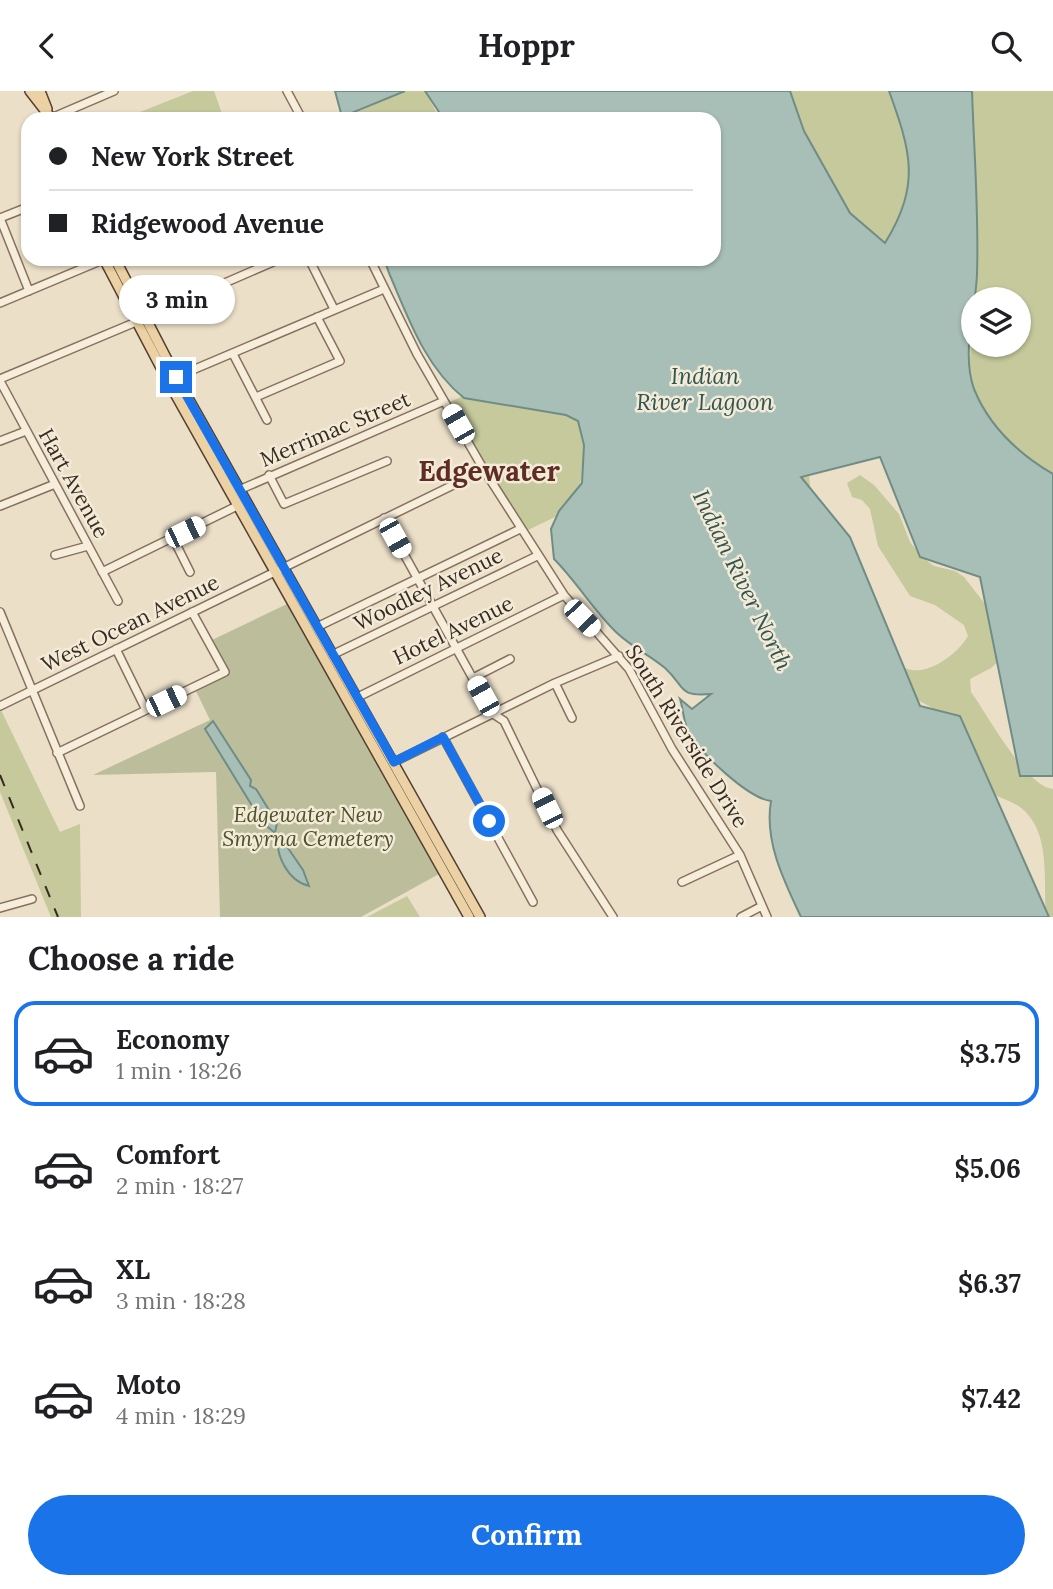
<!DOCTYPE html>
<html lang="en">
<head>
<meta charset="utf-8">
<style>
  body { margin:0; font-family:Lora,serif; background:#f2f2f2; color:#202124; height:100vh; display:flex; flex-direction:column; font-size:26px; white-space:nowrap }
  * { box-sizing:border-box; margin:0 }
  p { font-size:23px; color:#757577 }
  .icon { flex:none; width:38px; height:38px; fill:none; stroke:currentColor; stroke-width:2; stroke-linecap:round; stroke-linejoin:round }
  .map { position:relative; height:826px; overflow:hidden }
  .side { display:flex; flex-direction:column; background:#fff; flex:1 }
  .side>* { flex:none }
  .banner { position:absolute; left:21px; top:21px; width:700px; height:154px; border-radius:21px; box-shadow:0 2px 5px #0004; display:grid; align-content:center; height:154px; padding:0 28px; background:#fff }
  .controls { position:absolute; left:961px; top:196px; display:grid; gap:14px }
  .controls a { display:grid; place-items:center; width:70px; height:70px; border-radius:50%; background:#fff; box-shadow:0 2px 5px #0004; font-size:35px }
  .end { position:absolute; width:32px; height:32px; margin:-16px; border:9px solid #1a73e8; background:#fff; box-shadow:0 0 0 4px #fff }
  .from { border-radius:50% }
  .bubble { position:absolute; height:49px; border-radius:24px; background:#fff; box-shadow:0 2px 5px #0004; font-size:23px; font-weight:700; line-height:49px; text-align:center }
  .car { position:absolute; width:21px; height:42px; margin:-21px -10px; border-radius:9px; box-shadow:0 0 5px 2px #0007; background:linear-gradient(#fff 24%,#345 0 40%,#fff 0 76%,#345 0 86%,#fff 0) }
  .banner b { display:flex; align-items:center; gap:24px; height:66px; font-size:26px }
  .banner b+b { border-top:2px solid #e0e0e0 }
  .banner i { width:18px; height:18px; background:#202124 }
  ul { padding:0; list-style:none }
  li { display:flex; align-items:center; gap:21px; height:105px; margin:0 14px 10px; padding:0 14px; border:4px solid transparent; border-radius:21px }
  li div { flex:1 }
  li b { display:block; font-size:26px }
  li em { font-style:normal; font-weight:700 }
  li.active { border-color:#1a73e8 }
  li>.icon { width:63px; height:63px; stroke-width:1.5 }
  h2 { padding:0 28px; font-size:32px; line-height:84px }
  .cta { display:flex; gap:14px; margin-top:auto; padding:14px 28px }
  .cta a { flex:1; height:80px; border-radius:42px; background:#1a73e8; color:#fff; font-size:28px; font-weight:700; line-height:80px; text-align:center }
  header { display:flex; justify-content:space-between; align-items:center; height:91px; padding:0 28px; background:#fff; font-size:32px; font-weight:700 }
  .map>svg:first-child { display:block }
</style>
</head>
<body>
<header><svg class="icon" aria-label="back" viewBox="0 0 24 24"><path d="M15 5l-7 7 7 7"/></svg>Hoppr<svg class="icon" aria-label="search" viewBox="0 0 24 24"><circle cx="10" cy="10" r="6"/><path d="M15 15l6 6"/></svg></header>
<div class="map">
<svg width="1053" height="826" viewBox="0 0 1053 826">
  <rect width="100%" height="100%" fill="#ebdfc8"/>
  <path fill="#c5c99c" d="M 193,0 L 214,0 L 224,28 L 131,28 L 130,25 Z
    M 405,0 L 425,0 L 440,28 L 341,28 Z
    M 785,0 L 889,0 C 912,65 920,89 885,152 L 857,127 L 852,126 L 803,45 L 793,10 Z
    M 972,0 L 1053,0 L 1053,383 C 1035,373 981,332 975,314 C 966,288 971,258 973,231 L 973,254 L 1018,254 L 1018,208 L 975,208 L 977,182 Z
    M 568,302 L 589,350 L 580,393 L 555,426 L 524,441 L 448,312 L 465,304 Z
    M 809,382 L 810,397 L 905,577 C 926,587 958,563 968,545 L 964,534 L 935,514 L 910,505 L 878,455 L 870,418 L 862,409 L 852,406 L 847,392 L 860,384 L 874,394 L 899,423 L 910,451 L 922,466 L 934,475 L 955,480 L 964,486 L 992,522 L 1001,568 L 991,577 L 970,588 L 971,601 C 987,623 1027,697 1053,698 L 1053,826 L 1046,826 C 1043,791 1052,740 1020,716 C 1009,708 991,705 982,696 C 977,690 974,679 970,672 C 949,628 953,626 909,605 L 773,385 Z
    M 0,617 L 60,741 L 80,733 L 81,826 L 51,826 L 0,701 Z
    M 407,805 L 420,826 L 367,826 Z"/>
  <path fill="#bcbe9b" d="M 287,513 L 439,783 L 361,826 L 220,826 L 216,681 L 93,684 L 210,629 L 196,600 L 230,582 L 212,549 Z"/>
  <path fill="#a8bfb8" stroke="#708d85" stroke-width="2" d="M 335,0 L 405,0 L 342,26 Z
    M 425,0 L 790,0 L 804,40 L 850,122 L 885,152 C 921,93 911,61 889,0 L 972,0 C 974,61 979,122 977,183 C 976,218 961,262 974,298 C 989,335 1019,363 1053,383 L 1053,685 L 1020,685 L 980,486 L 920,466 L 880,366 L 801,386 L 850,446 L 920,615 L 960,625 L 1049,826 L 801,826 C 784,790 764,750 771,710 C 748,707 704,665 691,645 C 683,634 684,620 680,608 L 692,618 L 711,603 C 677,606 686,596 665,577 C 649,564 632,556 617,542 C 593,519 577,491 554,468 L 551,438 L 559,420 L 582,392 L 584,354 L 578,330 L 566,324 L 464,307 C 425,276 408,226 389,182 L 384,168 L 714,168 L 714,28 L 440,28 L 439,21 Z
    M 213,630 L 251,689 L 250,695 L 256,698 L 277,732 L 275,742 L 262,731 L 205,638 Z
    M 279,744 L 303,779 L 309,795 C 288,790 274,763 279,744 Z"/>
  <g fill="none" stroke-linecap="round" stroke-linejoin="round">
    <g stroke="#86715e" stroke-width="10">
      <path id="minor" d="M 287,0 L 302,28
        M 51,27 L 114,0
        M 28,116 L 0,127 L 29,200
        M 309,168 L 334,218
        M 370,168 L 417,263 L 484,379 L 564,504 L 629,578 L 672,658 L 740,764 L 767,826
        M 0,212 L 105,168
        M 144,227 L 280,168
        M 233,263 L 267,329
        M 176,286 L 384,198
        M 0,288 L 136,231
        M 0,290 L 118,510
        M 256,306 L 340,270 L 317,226
        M 0,350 L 26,340
        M 269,384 L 284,413 L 387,370
        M 239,399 L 444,310
        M 0,415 L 55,393
        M 384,427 L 492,622 L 504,630 L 557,739 L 613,826
        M 173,447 L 190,481
        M 55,464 L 88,455
        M 102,481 L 237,415
        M 0,521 L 80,715
        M 319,535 L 520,438
        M 116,558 L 146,619
        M 334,563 L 537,465
        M 473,587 L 510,568
        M 555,592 L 572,627
        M 358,606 L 564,504
        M 0,615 L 484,379
        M 443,646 L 533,811
        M 57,662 L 225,581 L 192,521
        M 394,671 L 555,592 L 619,565
        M 682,791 L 740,764
        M 0,817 L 32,808
        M 741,826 L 762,815"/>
    </g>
    <g stroke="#544032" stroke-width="12">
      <path id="major" d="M 30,0 L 51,27
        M 40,0 L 47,18
        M 104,168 L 168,290 L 469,826
        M 115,168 L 176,286 L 480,826"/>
    </g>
    <use href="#minor" stroke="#f6eddb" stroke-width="7"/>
    <use href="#major" stroke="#ebd1a3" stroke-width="9"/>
    <path stroke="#372b21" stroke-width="2" stroke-dasharray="12 12" stroke-linecap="butt" d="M 0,684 L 58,826"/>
  </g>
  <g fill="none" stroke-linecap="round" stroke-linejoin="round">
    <path stroke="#1a73e8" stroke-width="9" d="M 176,286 L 394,671 L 443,646 L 489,730"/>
  </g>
  <g text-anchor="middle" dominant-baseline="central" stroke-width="5" stroke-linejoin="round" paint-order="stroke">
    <g font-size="21" fill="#372b21" stroke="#f3ead7">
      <text transform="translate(335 338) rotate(-23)">Merrimac Street</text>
      <text transform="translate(74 392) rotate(61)">Hart Avenue</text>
      <text transform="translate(428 498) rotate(-26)">Woodley Avenue</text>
      <text transform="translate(130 532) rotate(-26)">West Ocean Avenue</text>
      <text transform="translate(453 539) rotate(-26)">Hotel Avenue</text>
      <text transform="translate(687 645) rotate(58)">South Riverside Drive</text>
    </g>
    <g font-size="21" font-style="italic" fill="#4a5229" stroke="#f3ead7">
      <text x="308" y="723">Edgewater New<tspan x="308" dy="24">Smyrna Cemetery</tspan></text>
    </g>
    <g font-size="23" font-style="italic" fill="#315652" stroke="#f3ead7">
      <text x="705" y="284">Indian<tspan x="705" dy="26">River Lagoon</tspan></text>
      <text transform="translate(743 489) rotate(64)">Indian River North</text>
    </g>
    <g font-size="28" font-weight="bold" fill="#602d23" stroke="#f3ead7">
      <text x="489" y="380">Edgewater</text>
    </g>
  </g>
</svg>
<div class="controls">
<a><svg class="icon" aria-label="layers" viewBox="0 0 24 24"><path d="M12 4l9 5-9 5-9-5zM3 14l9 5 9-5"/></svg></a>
</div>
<i class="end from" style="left:489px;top:730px"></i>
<i class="end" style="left:176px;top:286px"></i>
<div class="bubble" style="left:119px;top:184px;width:116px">3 min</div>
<i class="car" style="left:458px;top:333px;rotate:330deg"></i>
<i class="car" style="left:185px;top:441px;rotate:64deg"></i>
<i class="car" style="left:395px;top:447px;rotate:151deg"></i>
<i class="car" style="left:582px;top:527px;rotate:136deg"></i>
<i class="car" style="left:483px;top:605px;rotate:331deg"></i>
<i class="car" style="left:166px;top:610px;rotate:64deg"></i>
<i class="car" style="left:547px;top:717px;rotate:334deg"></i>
<div class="banner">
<b><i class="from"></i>New York Street</b>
<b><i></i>Ridgewood Avenue</b>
</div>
</div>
<section class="side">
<h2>Choose a ride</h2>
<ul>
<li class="active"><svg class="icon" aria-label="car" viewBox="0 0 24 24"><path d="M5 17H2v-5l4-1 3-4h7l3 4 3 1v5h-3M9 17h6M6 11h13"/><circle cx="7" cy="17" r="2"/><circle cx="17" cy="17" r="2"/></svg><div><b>Economy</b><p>1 min · 18:26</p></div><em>$3.75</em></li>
<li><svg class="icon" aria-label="car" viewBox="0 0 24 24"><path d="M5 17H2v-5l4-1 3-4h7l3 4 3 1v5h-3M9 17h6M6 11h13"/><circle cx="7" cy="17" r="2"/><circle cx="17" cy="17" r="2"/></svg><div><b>Comfort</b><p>2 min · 18:27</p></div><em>$5.06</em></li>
<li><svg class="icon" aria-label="car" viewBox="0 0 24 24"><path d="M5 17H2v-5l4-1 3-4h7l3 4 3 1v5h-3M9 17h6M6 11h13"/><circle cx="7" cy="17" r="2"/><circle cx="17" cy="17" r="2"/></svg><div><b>XL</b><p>3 min · 18:28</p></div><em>$6.37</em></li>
<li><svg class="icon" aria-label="car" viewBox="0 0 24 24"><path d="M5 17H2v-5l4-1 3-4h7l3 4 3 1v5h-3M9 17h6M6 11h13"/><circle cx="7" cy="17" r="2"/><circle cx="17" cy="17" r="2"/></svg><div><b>Moto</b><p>4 min · 18:29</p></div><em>$7.42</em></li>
</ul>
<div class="cta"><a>Confirm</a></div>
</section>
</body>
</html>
